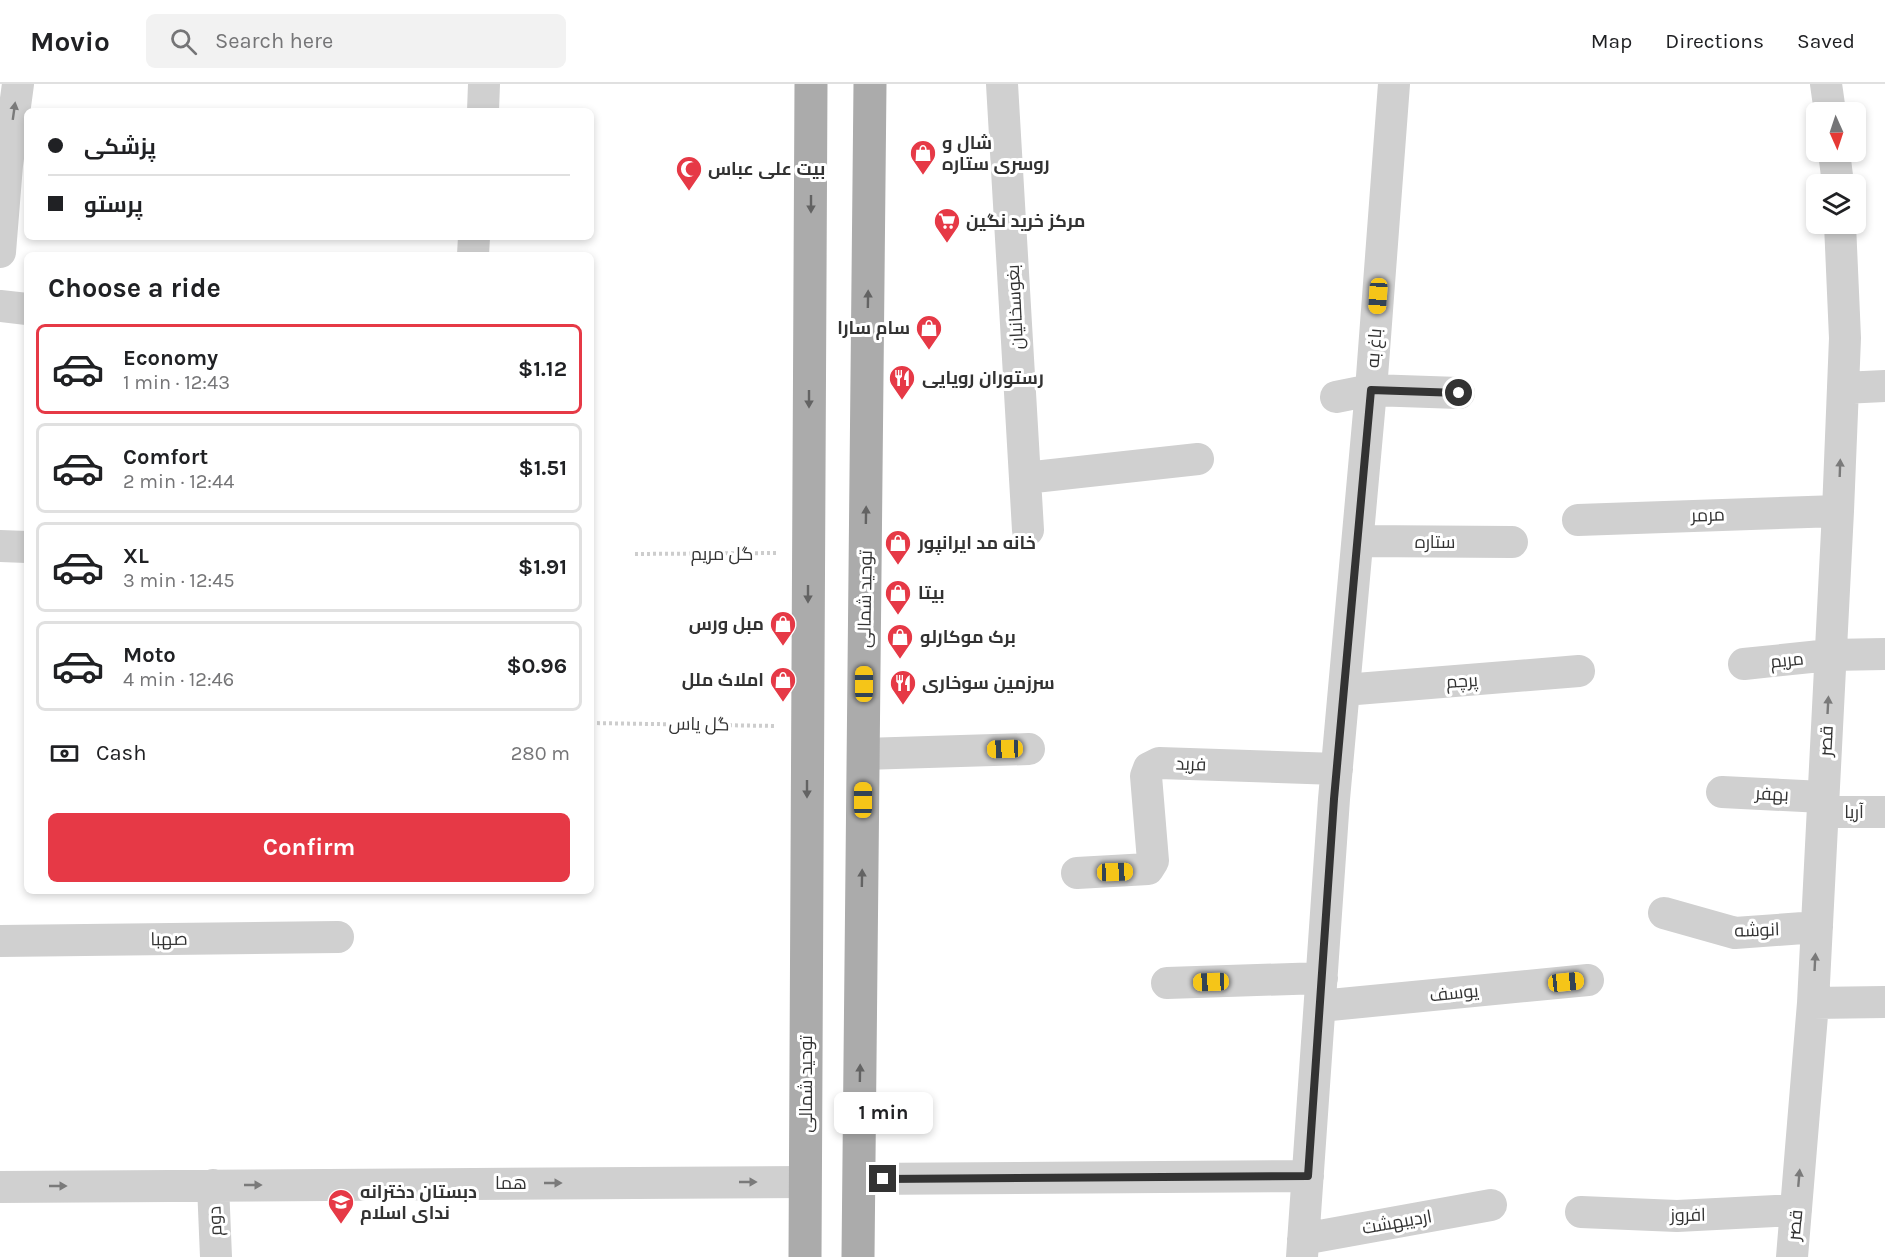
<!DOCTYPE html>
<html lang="en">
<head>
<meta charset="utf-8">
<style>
  body { margin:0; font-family:Karla,Cairo,sans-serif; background:#f2f2f2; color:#202124; height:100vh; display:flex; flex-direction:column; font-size:22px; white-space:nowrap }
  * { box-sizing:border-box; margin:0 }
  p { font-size:20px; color:#757577 }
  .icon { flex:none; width:33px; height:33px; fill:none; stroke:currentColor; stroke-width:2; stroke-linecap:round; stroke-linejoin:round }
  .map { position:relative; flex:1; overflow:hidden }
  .side { position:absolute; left:24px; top:168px; width:570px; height:642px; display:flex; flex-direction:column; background:#fff; border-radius:9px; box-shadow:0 3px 9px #0003 }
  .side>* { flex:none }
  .banner { position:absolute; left:24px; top:24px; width:570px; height:132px; border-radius:9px; box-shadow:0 3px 9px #0003; display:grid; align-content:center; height:132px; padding:0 24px; background:#fff }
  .needle { width:39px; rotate:177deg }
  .controls { position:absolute; left:1806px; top:18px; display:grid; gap:12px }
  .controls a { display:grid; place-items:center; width:60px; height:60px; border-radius:9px; background:#fff; box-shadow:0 3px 9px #0003; font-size:30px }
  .end { position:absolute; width:27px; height:27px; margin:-14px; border:8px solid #333; background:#fff; box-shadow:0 0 0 3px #fff }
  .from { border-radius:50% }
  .bubble { position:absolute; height:42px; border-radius:9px; background:#fff; box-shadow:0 3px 9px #0003; font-size:20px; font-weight:700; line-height:42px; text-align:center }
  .car { position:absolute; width:18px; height:36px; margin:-18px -9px; border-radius:8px; box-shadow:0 0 4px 2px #0007; background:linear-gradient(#f5c518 24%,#345 0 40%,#f5c518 0 76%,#345 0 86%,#f5c518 0) }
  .banner b { display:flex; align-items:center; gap:21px; height:57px; font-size:22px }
  .banner b+b { border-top:2px solid #e0e0e0 }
  .banner i { width:15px; height:15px; background:#202124 }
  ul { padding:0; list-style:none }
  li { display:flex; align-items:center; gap:18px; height:90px; margin:0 12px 9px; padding:0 12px; border:3px solid #e0e0e0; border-radius:9px }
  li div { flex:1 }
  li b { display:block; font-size:22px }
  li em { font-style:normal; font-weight:700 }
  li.selected { border-color:#e63946 }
  li>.icon { width:54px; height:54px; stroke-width:1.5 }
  h2 { padding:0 24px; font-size:27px; line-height:72px }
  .pay { display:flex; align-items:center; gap:15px; height:66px; padding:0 24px; font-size:22px }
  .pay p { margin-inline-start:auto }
  .button { display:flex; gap:12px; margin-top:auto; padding:12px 24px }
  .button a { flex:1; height:69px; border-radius:9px; background:#e63946; color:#fff; font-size:24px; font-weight:700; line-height:69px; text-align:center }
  header { display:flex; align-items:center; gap:36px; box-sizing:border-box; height:84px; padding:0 30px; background:#fff; border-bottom:2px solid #e0e0e0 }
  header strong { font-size:28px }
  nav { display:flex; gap:33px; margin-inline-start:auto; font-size:21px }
  .search { width:420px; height:54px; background:#f2f2f2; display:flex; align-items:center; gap:15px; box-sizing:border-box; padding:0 21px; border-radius:9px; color:#757577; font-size:22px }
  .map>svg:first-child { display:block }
</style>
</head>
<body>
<header>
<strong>Movio</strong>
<div class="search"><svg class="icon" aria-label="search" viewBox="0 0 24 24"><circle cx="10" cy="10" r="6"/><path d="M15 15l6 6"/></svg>Search here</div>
<nav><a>Map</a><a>Directions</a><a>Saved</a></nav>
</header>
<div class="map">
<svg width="1885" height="1173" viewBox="0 0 1885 1173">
  <rect width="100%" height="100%" fill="#fff"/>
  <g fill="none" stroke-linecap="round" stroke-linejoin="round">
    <path stroke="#cdcdcd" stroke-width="4" stroke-dasharray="3 3" stroke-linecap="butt" d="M 635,470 L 778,469
      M 591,639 L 776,642"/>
    <path stroke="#d0d0d0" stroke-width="32" d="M 1002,0 L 1028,446
      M 1826,0 L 1830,28
      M 483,27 L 484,0
      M 1834,68 L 1838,100
      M 0,168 L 7,81 L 18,0
      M 473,171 L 474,153
      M 0,222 L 27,225
      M 1843,304 L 1885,302
      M 1336,313 L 1371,306 L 1459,309
      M 1025,394 L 1198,375
      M 1578,436 L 1838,427
      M 1358,457 L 1512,458
      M 0,462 L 27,463
      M 1744,580 L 1830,571 L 1885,570
      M 1344,606 L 1579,587
      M 863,670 L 1029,665
      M 1722,708 L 1823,713
      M 1823,728 L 1885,728
      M 1077,789 L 1148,785 L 1153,777 L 1146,692 L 1149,684 L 1159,679 L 1337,685
      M 1664,829 L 1735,849 L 1817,843
      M 0,857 L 338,853
      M 1167,899 L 1322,894
      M 1813,919 L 1885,918
      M 1320,922 L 1588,896
      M 859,1095 L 1308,1092
      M 213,1101 L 216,1173
      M 0,1103 L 805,1098
      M 1581,1128 L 1677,1132 L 1796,1126
      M 1303,1155 L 1491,1121
      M 1302,1173 L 1334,715 L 1371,306 L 1394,0
      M 1792,1173 L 1813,919 L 1838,427 L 1845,254 L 1840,140"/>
    <path stroke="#ababab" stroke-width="33" d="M 805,1173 L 811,0
      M 858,1173 L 870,0"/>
  </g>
  <defs><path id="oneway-solid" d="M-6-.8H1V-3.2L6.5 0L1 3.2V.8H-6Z" transform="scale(1.5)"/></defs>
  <g fill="#7a7a7a">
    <use href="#oneway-solid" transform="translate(14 27) rotate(-82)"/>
    <use href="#oneway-solid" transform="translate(1840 384) rotate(-88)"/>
    <use href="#oneway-solid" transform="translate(1828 621) rotate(-87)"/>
    <use href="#oneway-solid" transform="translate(1815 878) rotate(-87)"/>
    <use href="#oneway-solid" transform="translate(1799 1094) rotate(-85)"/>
    <use href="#oneway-solid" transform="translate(748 1098)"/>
    <use href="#oneway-solid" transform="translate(553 1099)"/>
    <use href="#oneway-solid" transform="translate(253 1101)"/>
    <use href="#oneway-solid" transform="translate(58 1102)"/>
  </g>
  <g fill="#636363">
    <use href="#oneway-solid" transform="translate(811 120) rotate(90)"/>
    <use href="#oneway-solid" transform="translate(868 215) rotate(-89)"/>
    <use href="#oneway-solid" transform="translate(809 315) rotate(90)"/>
    <use href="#oneway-solid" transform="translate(866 431) rotate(-89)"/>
    <use href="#oneway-solid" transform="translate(808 510) rotate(90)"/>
    <use href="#oneway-solid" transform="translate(807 705) rotate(90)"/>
    <use href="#oneway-solid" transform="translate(862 794) rotate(-89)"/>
    <use href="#oneway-solid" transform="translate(860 989) rotate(-89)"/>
  </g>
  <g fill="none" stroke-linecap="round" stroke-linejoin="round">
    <path stroke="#333" stroke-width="8" d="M 883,1095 L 1308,1092 L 1334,715 L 1371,306 L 1459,309"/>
  </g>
  <defs>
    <g id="shop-pin" transform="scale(1.35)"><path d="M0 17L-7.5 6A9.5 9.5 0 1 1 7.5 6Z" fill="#e63946" stroke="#fff"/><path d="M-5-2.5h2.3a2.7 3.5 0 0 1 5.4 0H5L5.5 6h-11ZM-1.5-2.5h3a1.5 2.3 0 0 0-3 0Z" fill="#fff"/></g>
    <g id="mosque-pin" transform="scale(1.35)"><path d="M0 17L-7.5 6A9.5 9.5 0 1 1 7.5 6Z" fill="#e63946" stroke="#fff"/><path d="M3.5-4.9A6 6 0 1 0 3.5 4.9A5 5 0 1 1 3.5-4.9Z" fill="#fff"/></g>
    <g id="supermarket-pin" transform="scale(1.35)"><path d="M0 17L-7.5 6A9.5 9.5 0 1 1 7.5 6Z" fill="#e63946" stroke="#fff"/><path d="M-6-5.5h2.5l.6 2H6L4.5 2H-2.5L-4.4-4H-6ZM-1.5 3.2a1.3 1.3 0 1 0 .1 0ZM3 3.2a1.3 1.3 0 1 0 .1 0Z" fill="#fff"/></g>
    <g id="restaurant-pin" transform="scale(1.35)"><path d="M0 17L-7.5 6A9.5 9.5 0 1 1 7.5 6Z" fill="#e63946" stroke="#fff"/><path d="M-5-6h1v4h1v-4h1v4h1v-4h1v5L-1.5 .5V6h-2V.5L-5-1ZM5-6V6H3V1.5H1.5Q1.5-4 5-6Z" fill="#fff"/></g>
    <g id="school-pin" transform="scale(1.35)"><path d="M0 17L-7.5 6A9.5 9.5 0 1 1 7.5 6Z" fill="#e63946" stroke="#fff"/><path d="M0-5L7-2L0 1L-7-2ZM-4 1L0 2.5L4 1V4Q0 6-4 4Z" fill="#fff"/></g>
  </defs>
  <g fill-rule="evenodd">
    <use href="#shop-pin" x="923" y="69"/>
    <use href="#mosque-pin" x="689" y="85"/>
    <use href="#supermarket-pin" x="947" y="137"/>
    <use href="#shop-pin" x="929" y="244"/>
    <use href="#restaurant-pin" x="902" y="294"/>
    <use href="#shop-pin" x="898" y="459"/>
    <use href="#shop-pin" x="898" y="509"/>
    <use href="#shop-pin" x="783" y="540"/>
    <use href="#shop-pin" x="900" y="553"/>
    <use href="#shop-pin" x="783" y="596"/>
    <use href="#restaurant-pin" x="903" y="599"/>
    <use href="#school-pin" x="341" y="1118"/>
  </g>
  <g text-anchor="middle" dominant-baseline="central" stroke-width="6" stroke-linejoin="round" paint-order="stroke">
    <g font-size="18" font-weight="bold" fill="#333" stroke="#fff" text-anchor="start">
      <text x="942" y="59">شال و<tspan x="942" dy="21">روسری ستاره</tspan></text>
      <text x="708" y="85">بیت علی عباس</text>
      <text x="966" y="137">مرکز خرید نگین</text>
      <text x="910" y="244" text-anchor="end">سام سارا</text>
      <text x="922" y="294">رستوران رویایی</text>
      <text x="918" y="459">خانه مد ایرانپور</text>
      <text x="918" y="509">بیتا</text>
      <text x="764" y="540" text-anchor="end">مبل ورس</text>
      <text x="920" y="553">برک موکارلو</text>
      <text x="764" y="596" text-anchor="end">املاک ملل</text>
      <text x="922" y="599">سرزمین سوخاری</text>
      <text x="360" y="1108">دبستان دخترانه<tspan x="360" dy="21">ندای اسلام</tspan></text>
    </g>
    <g font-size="18" fill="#333" stroke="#fff">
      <text transform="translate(1015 223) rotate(-93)">بغوسخانیان</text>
      <text transform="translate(1374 264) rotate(-86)">باغ به</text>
      <text transform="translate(1708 431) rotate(-2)">مرمر</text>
      <text x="1435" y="458">ستاره</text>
      <text x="722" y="470">گل مریم</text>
      <text transform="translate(865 515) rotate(-89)">توحید شمالی</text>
      <text transform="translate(1787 576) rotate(-6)">مریم</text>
      <text transform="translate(1462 597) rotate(-4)">پرچم</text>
      <text transform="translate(699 640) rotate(1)">گل یاس</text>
      <text transform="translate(1826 657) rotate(-87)">قصر</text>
      <text transform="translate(1191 680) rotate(2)">فرید</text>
      <text transform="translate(1772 710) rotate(3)">بهفر</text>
      <text x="1854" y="728">آریا</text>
      <text transform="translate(1757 846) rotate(-2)">انوشه</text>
      <text transform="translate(169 855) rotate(-1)">صهبا</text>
      <text transform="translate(1454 909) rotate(-6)">یوسف</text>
      <text transform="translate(806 1000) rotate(-90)">توحید شمالی</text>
      <text x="511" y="1099">هما</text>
      <text transform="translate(1688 1131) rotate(-1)">افروز</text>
      <text transform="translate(215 1137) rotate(-92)">دوم</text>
      <text transform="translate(1397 1138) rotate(-10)">اردیبهشت</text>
      <text transform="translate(1795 1141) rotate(-85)">قصر</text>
    </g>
  </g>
</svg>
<div class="controls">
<a><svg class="needle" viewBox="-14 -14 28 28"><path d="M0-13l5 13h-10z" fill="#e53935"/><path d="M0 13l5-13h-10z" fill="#757577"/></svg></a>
<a><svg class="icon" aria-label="layers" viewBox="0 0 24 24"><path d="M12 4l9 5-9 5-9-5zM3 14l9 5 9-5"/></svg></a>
</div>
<i class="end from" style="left:1459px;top:309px"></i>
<i class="end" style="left:883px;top:1095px"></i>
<div class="bubble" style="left:834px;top:1008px;width:99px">1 min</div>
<i class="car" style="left:1378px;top:212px;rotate:184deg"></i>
<i class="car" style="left:864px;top:600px;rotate:0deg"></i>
<i class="car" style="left:1005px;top:665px;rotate:268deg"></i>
<i class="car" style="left:863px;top:716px;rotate:0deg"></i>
<i class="car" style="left:1115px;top:788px;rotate:88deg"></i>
<i class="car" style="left:1211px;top:898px;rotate:268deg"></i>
<i class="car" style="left:1566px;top:898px;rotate:84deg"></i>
<div class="banner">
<b><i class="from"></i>پزشکی</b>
<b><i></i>پرستو</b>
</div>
<section class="side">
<h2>Choose a ride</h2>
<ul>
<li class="selected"><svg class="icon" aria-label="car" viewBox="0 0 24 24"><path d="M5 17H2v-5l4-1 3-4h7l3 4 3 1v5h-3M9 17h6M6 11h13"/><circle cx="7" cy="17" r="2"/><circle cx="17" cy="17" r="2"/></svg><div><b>Economy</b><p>1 min · 12:43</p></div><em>$1.12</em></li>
<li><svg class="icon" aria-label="car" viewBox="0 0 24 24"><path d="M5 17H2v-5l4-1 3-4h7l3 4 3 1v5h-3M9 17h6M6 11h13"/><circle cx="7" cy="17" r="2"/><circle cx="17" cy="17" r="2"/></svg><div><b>Comfort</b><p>2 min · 12:44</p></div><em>$1.51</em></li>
<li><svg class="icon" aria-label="car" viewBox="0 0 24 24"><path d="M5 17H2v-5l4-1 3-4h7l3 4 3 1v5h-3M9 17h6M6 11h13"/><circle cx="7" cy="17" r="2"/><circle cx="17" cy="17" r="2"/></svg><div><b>XL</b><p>3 min · 12:45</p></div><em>$1.91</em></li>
<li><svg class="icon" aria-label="car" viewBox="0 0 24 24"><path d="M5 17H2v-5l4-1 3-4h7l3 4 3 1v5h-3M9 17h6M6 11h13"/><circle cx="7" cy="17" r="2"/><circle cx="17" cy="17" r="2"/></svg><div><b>Moto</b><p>4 min · 12:46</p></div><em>$0.96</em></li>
</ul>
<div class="pay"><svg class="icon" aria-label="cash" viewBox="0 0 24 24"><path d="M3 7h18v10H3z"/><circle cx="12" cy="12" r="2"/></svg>Cash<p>280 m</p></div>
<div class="button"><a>Confirm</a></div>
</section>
</div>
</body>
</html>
